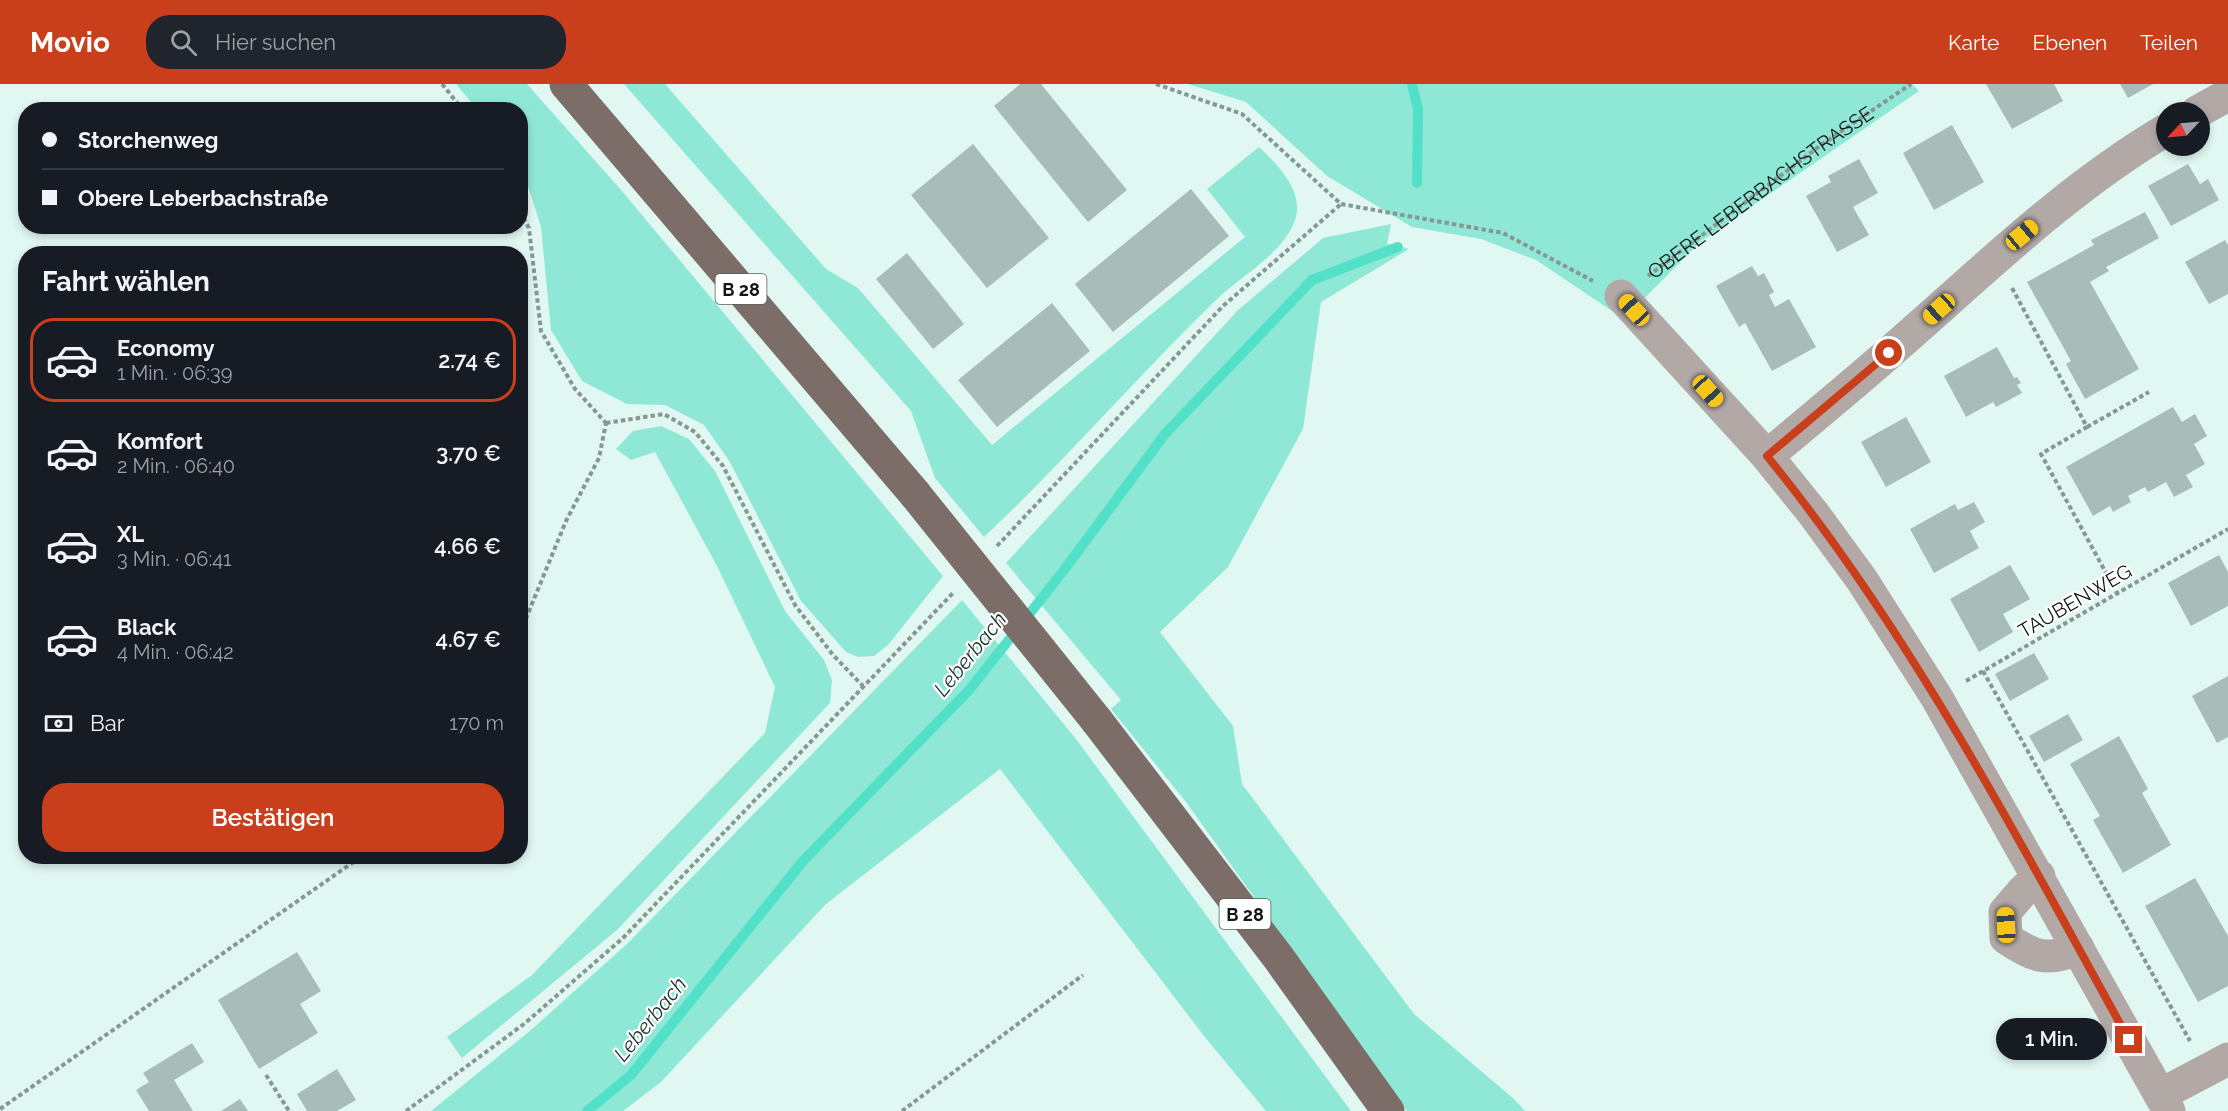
<!DOCTYPE html>
<html lang="de">
<head>
<meta charset="utf-8">
<style>
  body { margin:0; font-family:Raleway,sans-serif; background:#20242c; color:#f1f3f6; height:100vh; display:flex; flex-direction:column; font-size:22px; white-space:nowrap }
  * { box-sizing:border-box; margin:0 }
  p { font-size:20px; color:#9ea1a6 }
  .icon { flex:none; width:33px; height:33px; fill:none; stroke:currentColor; stroke-width:2; stroke-linecap:round; stroke-linejoin:round }
  .map { position:relative; flex:1; overflow:hidden }
  .details { position:absolute; left:18px; top:162px; width:510px; height:618px; display:flex; flex-direction:column; background:#171b24; border-radius:24px; box-shadow:0 3px 9px #0003 }
  .details>* { flex:none }
  .guide { position:absolute; left:18px; top:18px; width:510px; height:132px; border-radius:24px; box-shadow:0 3px 9px #0003; display:grid; align-content:center; height:132px; padding:0 24px; background:#171b24 }
  .needle { width:39px; rotate:244deg }
  .controls { position:absolute; left:2156px; top:18px; display:grid; gap:12px }
  .controls a { display:grid; place-items:center; width:54px; height:54px; border-radius:50%; background:#171b24; box-shadow:0 3px 9px #0003; font-size:30px }
  .end { position:absolute; width:27px; height:27px; margin:-14px; border:8px solid #c93f1b; background:#fff; box-shadow:0 0 0 3px #fff }
  .from { border-radius:50% }
  .bubble { position:absolute; height:42px; border-radius:21px; background:#171b24; box-shadow:0 3px 9px #0003; font-size:20px; font-weight:600; line-height:42px; text-align:center }
  .car { position:absolute; width:18px; height:36px; margin:-18px -9px; border-radius:8px; box-shadow:0 0 4px 2px #0007; background:linear-gradient(#f5c518 24%,#345 0 40%,#f5c518 0 76%,#345 0 86%,#f5c518 0) }
  .guide b { display:flex; align-items:center; gap:21px; height:57px; font-size:22px }
  .guide b+b { border-top:2px solid #363941 }
  .guide i { width:15px; height:15px; background:#f1f3f6 }
  ul { padding:0; list-style:none }
  li { display:flex; align-items:center; gap:18px; height:84px; margin:0 12px 9px; padding:0 12px; border:3px solid transparent; border-radius:24px }
  li div { flex:1 }
  li b { display:block; font-size:22px }
  li em { font-style:normal; font-weight:600 }
  li.selected { border-color:#c93f1b }
  li>.icon { width:54px; height:54px; stroke-width:1.5 }
  h2 { padding:0 24px; font-size:27px; line-height:72px }
  .pay { display:flex; align-items:center; gap:15px; height:66px; padding:0 24px; font-size:22px }
  .pay p { margin-inline-start:auto }
  .action { display:flex; gap:12px; margin-top:auto; padding:12px 24px }
  .action a { flex:1; height:69px; border-radius:24px; background:#c93f1b; color:#fff; font-size:24px; font-weight:600; line-height:69px; text-align:center }
  header { display:flex; align-items:center; gap:36px; box-sizing:border-box; height:84px; padding:0 30px; background:#c93f1b; color:#fff }
  header strong { font-size:28px }
  nav { display:flex; gap:33px; margin-inline-start:auto; font-size:21px }
  .search { width:420px; height:54px; background:#20242c; display:flex; align-items:center; gap:15px; box-sizing:border-box; padding:0 21px; border-radius:24px; color:#9ea1a6; font-size:22px }
  .map>svg:first-child { display:block }
</style>
</head>
<body>
<header>
<strong>Movio</strong>
<div class="search"><svg class="icon" aria-label="search" viewBox="0 0 24 24"><circle cx="10" cy="10" r="6"/><path d="M15 15l6 6"/></svg>Hier suchen</div>
<nav><a>Karte</a><a>Ebenen</a><a>Teilen</a></nav>
</header>
<div class="map">
<svg width="2228" height="1027" viewBox="0 0 2228 1027">
  <rect width="100%" height="100%" fill="#e1f8f2"/>
  <path fill="#8fe8d6" d="M 456,0 L 527,0 L 622,107 L 943,492 L 888,561 L 874,572 L 858,573 L 846,568 L 801,517 L 730,378 L 704,341 L 665,321 L 627,320 L 582,297 L 551,246 L 541,143 L 521,80 L 520,26 L 477,25 Z
    M 624,0 L 665,0 L 826,185 L 858,204 L 992,361 L 1245,153 L 1207,105 L 1259,63 C 1277,80 1305,108 1295,136 C 1283,170 1242,191 1216,216 C 1137,293 1065,377 984,453 L 935,394 L 911,327 Z
    M 1188,0 L 1912,0 L 1919,7 L 1700,158 L 1624,235 L 1536,176 L 1481,155 L 1412,143 L 1327,92 L 1246,18 Z
    M 1391,140 L 1387,160 L 1409,165 L 1321,218 L 1303,345 L 1228,483 L 1160,548 L 1233,642 L 1242,700 L 1414,930 L 1514,1015 L 1525,1027 L 1407,1027 L 1186,718 L 1111,625 L 1121,616 L 1006,479 L 1238,226 L 1323,154 Z
    M 661,342 L 689,355 L 715,387 L 785,527 L 824,576 L 832,596 L 830,619 L 617,846 L 462,974 L 447,953 L 532,891 L 765,649 L 775,603 L 717,482 L 655,368 L 631,376 L 616,365 L 633,347 Z
    M 962,516 L 1076,655 L 1351,1027 L 1266,1027 L 1204,952 L 1000,685 L 826,820 L 661,998 L 623,1027 L 431,1027 L 531,946 L 628,859 Z"/>
  <g fill="none" stroke-linecap="round" stroke-linejoin="round">
    <path stroke="#53e0c9" stroke-width="10" d="M 1412,0 L 1418,25 L 1417,99
      M 587,1027 L 631,991 L 803,777 L 970,605 L 1064,486 L 1165,350 L 1312,196 L 1398,163"/>
  </g>
  <path fill="#a8bdb8" d="M 1020,0 L 1041,0 L 1127,106 L 1088,138 L 994,22 Z
    M 1986,0 L 2054,0 L 2063,17 L 2012,45 Z
    M 2120,0 L 2153,0 L 2128,14 Z
    M 1952,41 L 1984,98 L 1934,126 L 1903,69 Z
    M 973,60 L 1049,154 L 987,204 L 911,111 Z
    M 1859,75 L 1878,109 L 1853,123 L 1869,151 L 1837,168 L 1806,112 L 1831,98 L 1828,92 Z
    M 2188,80 L 2200,100 L 2208,95 L 2219,116 L 2171,142 L 2148,102 Z
    M 1191,105 L 1229,152 L 1113,248 L 1075,200 Z
    M 2145,128 L 2159,154 L 2106,183 L 2109,187 L 2090,198 L 2139,285 L 2085,315 L 2066,280 L 2071,277 L 2027,198 L 2094,161 L 2091,156 Z
    M 2225,156 L 2228,161 L 2228,210 L 2209,220 L 2185,178 Z
    M 907,169 L 964,240 L 933,265 L 876,195 Z
    M 1752,182 L 1758,192 L 1764,189 L 1774,208 L 1769,211 L 1775,223 L 1789,215 L 1816,263 L 1772,287 L 1745,239 L 1739,243 L 1716,202 Z
    M 1052,219 L 1090,267 L 997,343 L 958,296 Z
    M 1997,263 L 2014,294 L 2017,293 L 2021,299 L 2017,301 L 2022,309 L 1996,323 L 1993,318 L 1966,333 L 1944,292 Z
    M 2173,323 L 2182,338 L 2195,330 L 2207,352 L 2194,360 L 2205,380 L 2186,391 L 2193,403 L 2174,413 L 2166,398 L 2148,408 L 2145,403 L 2128,412 L 2131,418 L 2113,428 L 2110,422 L 2093,432 L 2066,383 Z
    M 1906,333 L 1931,378 L 1886,403 L 1861,358 Z
    M 1974,418 L 1985,438 L 1970,447 L 1979,464 L 1934,489 L 1910,445 L 1955,420 L 1958,426 Z
    M 2219,471 L 2228,488 L 2228,522 L 2191,542 L 2168,499 Z
    M 2010,481 L 2030,515 L 2003,530 L 2013,548 L 1979,568 L 1950,515 Z
    M 2034,569 L 2049,595 L 2010,617 L 1995,590 Z
    M 2228,592 L 2228,653 L 2217,659 L 2192,612 Z
    M 2068,630 L 2083,656 L 2044,678 L 2029,652 Z
    M 2119,652 L 2148,705 L 2142,709 L 2171,761 L 2123,789 L 2093,736 L 2100,732 L 2070,680 Z
    M 2195,794 L 2228,852 L 2228,902 L 2198,918 L 2145,822 Z
    M 297,868 L 321,907 L 300,920 L 318,949 L 259,985 L 218,916 Z
    M 192,959 L 204,978 L 174,996 L 193,1027 L 149,1027 L 136,1006 L 149,998 L 143,989 Z
    M 337,985 L 356,1016 L 337,1027 L 307,1027 L 297,1010 Z
    M 240,1015 L 248,1027 L 221,1027 Z"/>
  <g fill="none" stroke-linecap="round" stroke-linejoin="round">
    <g stroke="#879793" stroke-width="4" stroke-dasharray="4.5 3" stroke-linecap="butt">
      <path d="M 442,0 L 463,26"/>
      <path d="M 1156,0 L 1242,30 L 1341,120 L 1503,149 L 1593,197"/>
      <path d="M 520,127 L 529,144 L 541,247 L 575,305 L 606,339"/>
      <path id="s1" d="M 1648,192 L 1821,61 L 1911,0"/>
      <path d="M 2012,204 L 2087,343 L 2041,370 L 2117,509"/>
      <path d="M 606,339 L 664,330 L 695,348 L 723,382 L 795,521 L 833,571 L 863,602"/>
      <path d="M 2087,343 L 2149,308"/>
      <path d="M 997,462 L 1223,222 L 1341,120"/>
      <path d="M 520,549 L 566,437 L 599,374 L 606,339"/>
      <path d="M 1983,587 L 2190,957"/>
      <path d="M 1966,597 L 2228,445"/>
      <path d="M 266,991 L 289,1027"/>
      <path d="M 0,1025 L 362,772"/>
      <path d="M 406,1027 L 524,940 L 623,854 L 953,509"/>
      <path d="M 902,1027 L 1083,891"/>
    </g>
    <path stroke="#b2a9a7" stroke-width="33" d="M 2197,28 L 2228,11
      M 1621,212 L 1767,372 L 1813,429 L 1862,496 L 1937,614 L 2169,1027
      M 1767,372 C 1808,338 1849,304 1889,269 C 1979,191 2063,107 2166,46
      M 2039,792 L 2023,807 L 2005,828 L 2006,854 C 2032,872 2048,879 2078,864
      M 2160,1011 L 2228,975"/>
    <path stroke="#7d6d69" stroke-width="33" d="M 566,0 L 915,410
      M 1097,637 L 1278,873 L 1388,1027"/>
    <path stroke="#7d6d69" stroke-width="33" d="M 915,410 L 1097,637"/>
  </g>
  <g fill="none" stroke-linecap="round" stroke-linejoin="round">
    <path stroke="#c93f1b" stroke-width="8" d="M 1889,269 L 1767,372 C 1912,550 2018,755 2129,956"/>
  </g>
  <g text-anchor="middle" dominant-baseline="central" stroke-width="4.5" stroke-linejoin="round" paint-order="stroke">
    <g fill="#fff" stroke="#585d5c" stroke-width="1.5">
      <rect x="715.5" y="190" width="51" height="30" rx="4.5"/>
      <rect x="1219.5" y="815" width="51" height="30" rx="4.5"/>
    </g>
    <g font-size="18" font-weight="bold" fill="#101816">
      <text x="741" y="205">B 28</text>
      <text x="1245" y="830">B 28</text>
    </g>
    <g font-size="20" fill="#101816" stroke="#fff">
      <text stroke="none"><textPath href="#s1" startOffset="140">OBERE LEBERBACHSTRASSE</textPath></text>
      <text transform="translate(2075 517) rotate(-30)">TAUBENWEG</text>
    </g>
    <g font-size="21" font-style="italic" fill="#1a322d" stroke="#fff">
      <text transform="translate(970 570) rotate(-51)">Leberbach</text>
      <text transform="translate(650 935) rotate(-51)">Leberbach</text>
    </g>
  </g>
</svg>
<div class="controls">
<a><svg class="needle" viewBox="-14 -14 28 28"><path d="M0-13l5 13h-10z" fill="#e53935"/><path d="M0 13l5-13h-10z" fill="#9ea1a6"/></svg></a>
</div>
<i class="end from" style="left:1889px;top:269px"></i>
<i class="end" style="left:2129px;top:956px"></i>
<div class="bubble" style="left:1996px;top:934px;width:111px">1 Min.</div>
<i class="car" style="left:2022px;top:151px;rotate:50deg"></i>
<i class="car" style="left:1939px;top:225px;rotate:228deg"></i>
<i class="car" style="left:1634px;top:226px;rotate:317deg"></i>
<i class="car" style="left:1708px;top:307px;rotate:138deg"></i>
<i class="car" style="left:2006px;top:841px;rotate:357deg"></i>
<div class="guide">
<b><i class="from"></i>Storchenweg</b>
<b><i></i>Obere Leberbachstraße</b>
</div>
<section class="details">
<h2>Fahrt wählen</h2>
<ul>
<li class="selected"><svg class="icon" aria-label="car" viewBox="0 0 24 24"><path d="M5 17H2v-5l4-1 3-4h7l3 4 3 1v5h-3M9 17h6M6 11h13"/><circle cx="7" cy="17" r="2"/><circle cx="17" cy="17" r="2"/></svg><div><b>Economy</b><p>1 Min. · 06:39</p></div><em>2.74 €</em></li>
<li><svg class="icon" aria-label="car" viewBox="0 0 24 24"><path d="M5 17H2v-5l4-1 3-4h7l3 4 3 1v5h-3M9 17h6M6 11h13"/><circle cx="7" cy="17" r="2"/><circle cx="17" cy="17" r="2"/></svg><div><b>Komfort</b><p>2 Min. · 06:40</p></div><em>3.70 €</em></li>
<li><svg class="icon" aria-label="car" viewBox="0 0 24 24"><path d="M5 17H2v-5l4-1 3-4h7l3 4 3 1v5h-3M9 17h6M6 11h13"/><circle cx="7" cy="17" r="2"/><circle cx="17" cy="17" r="2"/></svg><div><b>XL</b><p>3 Min. · 06:41</p></div><em>4.66 €</em></li>
<li><svg class="icon" aria-label="car" viewBox="0 0 24 24"><path d="M5 17H2v-5l4-1 3-4h7l3 4 3 1v5h-3M9 17h6M6 11h13"/><circle cx="7" cy="17" r="2"/><circle cx="17" cy="17" r="2"/></svg><div><b>Black</b><p>4 Min. · 06:42</p></div><em>4.67 €</em></li>
</ul>
<div class="pay"><svg class="icon" aria-label="cash" viewBox="0 0 24 24"><path d="M3 7h18v10H3z"/><circle cx="12" cy="12" r="2"/></svg>Bar<p>170 m</p></div>
<div class="action"><a>Bestätigen</a></div>
</section>
</div>
</body>
</html>
